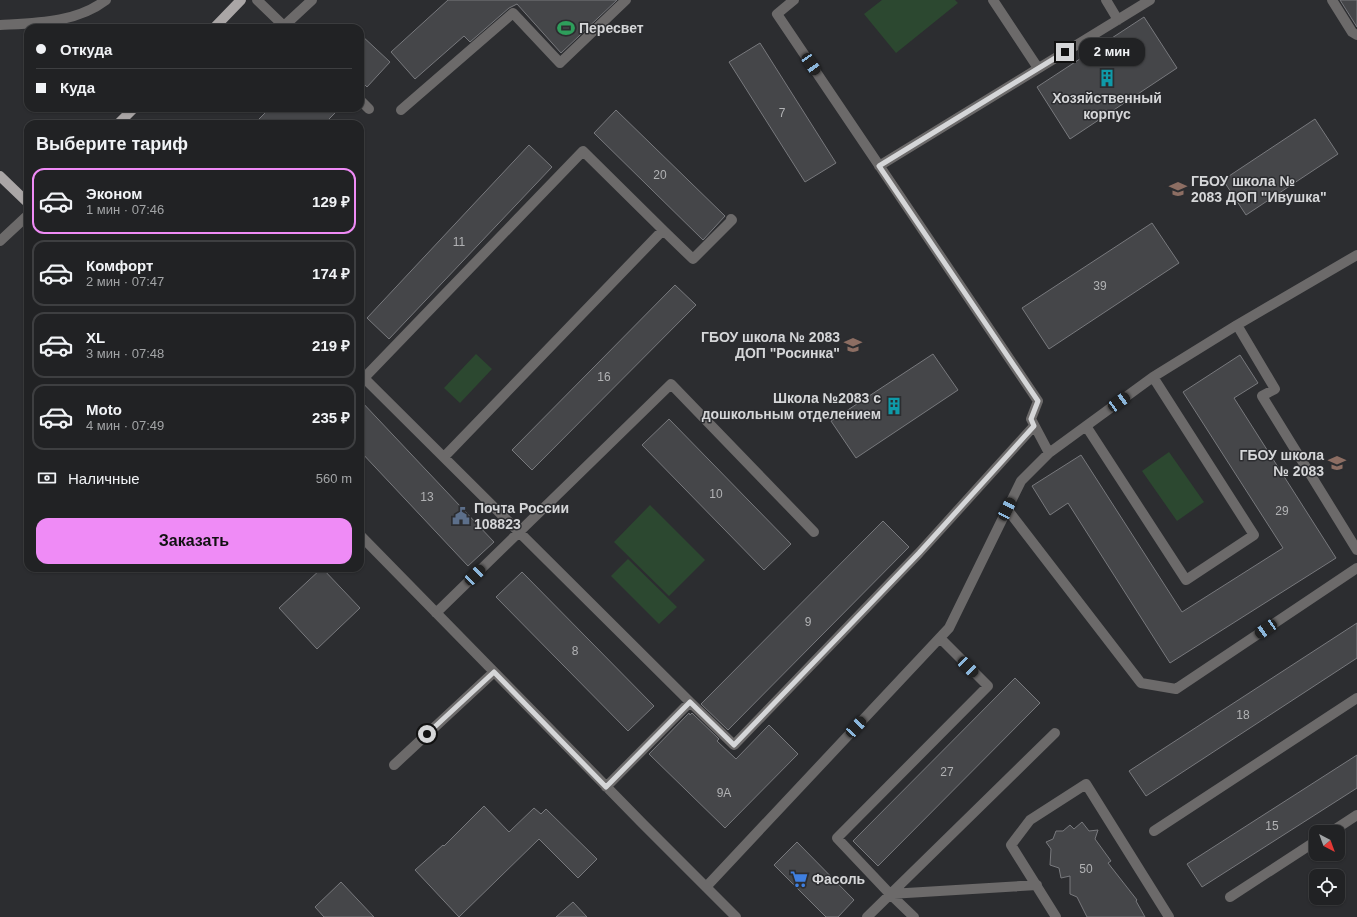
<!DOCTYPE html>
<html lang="ru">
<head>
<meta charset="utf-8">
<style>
  body { margin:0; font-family:Arial,sans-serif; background:#292a2c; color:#f1f3f6; height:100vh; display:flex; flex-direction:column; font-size:15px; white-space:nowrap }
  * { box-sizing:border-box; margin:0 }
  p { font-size:13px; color:#a2a4a6 }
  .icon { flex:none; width:22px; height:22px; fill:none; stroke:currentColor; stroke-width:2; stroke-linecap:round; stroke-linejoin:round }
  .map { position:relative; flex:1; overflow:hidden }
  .panel { position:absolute; left:24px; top:120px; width:340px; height:452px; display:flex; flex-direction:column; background:#212224; border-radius:12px; box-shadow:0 1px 3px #0004,0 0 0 1px #3e3f41 }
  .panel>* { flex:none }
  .banner { position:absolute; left:24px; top:24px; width:340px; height:88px; border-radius:12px; box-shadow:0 1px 3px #0004,0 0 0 1px #3e3f41; display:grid; align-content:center; height:88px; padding:0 12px; background:#212224 }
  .needle { width:26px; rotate:139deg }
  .tools { position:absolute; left:1309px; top:825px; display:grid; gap:8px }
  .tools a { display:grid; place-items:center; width:36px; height:36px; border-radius:8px; background:#212224; box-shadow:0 1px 3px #0004,0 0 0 1px #3e3f41; font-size:20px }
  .end { position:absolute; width:18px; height:18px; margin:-9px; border:5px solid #d5d6d8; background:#111; box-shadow:0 0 0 2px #111 }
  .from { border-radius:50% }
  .bubble { position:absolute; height:28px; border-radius:12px; background:#212224; box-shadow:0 1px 3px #0004,0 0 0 1px #3e3f41; font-size:13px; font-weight:600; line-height:28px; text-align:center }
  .car { position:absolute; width:12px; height:24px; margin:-12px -6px; border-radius:5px; box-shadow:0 0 3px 1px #0007; background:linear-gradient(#222 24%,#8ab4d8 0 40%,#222 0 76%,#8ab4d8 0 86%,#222 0) }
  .banner b { display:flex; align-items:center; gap:14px; height:38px; font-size:15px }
  .banner b+b { border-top:1px solid #3e3f41 }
  .banner i { width:10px; height:10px; background:#f1f3f6 }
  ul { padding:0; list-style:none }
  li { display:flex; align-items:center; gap:12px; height:66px; margin:0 8px 6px; padding:0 4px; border:2px solid #3e3f41; border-radius:12px }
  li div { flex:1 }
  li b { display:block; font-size:15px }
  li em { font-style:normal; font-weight:600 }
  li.selected { border-color:#ef8bf6 }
  li>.icon { width:36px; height:36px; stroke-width:1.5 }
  h2 { padding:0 12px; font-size:18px; line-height:48px }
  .pay { display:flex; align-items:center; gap:10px; height:44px; padding:0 12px; font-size:15px }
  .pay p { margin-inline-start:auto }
  .button { display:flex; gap:8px; margin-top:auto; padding:8px 12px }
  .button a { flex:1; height:46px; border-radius:12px; background:#ef8bf6; color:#111; font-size:16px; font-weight:600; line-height:46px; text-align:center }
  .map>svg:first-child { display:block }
</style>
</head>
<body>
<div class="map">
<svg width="1357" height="917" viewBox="0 0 1357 917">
  <rect width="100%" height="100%" fill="#2c2d30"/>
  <path fill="#2c4830" d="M 882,0 L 955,0 L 958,3 L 896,53 L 864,14 Z
    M 476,354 L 492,369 L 460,403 L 444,388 Z
    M 1169,452 L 1204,502 L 1177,521 L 1142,471 Z
    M 650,505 L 705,560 L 669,596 L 614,542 Z
    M 628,559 L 677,607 L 659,624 L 611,576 Z"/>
  <path fill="#454649" stroke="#78797d" d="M 448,0 L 617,0 L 561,53 L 517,4 L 509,8 L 470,42 L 464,36 L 415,79 L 391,52 Z
    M 1340,0 L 1357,0 L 1357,27 Z
    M 1144,17 L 1177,68 L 1070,139 L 1037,87 Z
    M 360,34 L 390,62 L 367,87 L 360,80 Z
    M 760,43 L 836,163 L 805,182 L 729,62 Z
    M 270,108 L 340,108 L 324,124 L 254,124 Z
    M 616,110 L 725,216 L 703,240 L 594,133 Z
    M 1315,119 L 1338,154 L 1246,215 L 1223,180 Z
    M 529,145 L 552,167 L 389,339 L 367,318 Z
    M 1152,223 L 1179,263 L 1049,349 L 1022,308 Z
    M 675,285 L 696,305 L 532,470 L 512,450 Z
    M 933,354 L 958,390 L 856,458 L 831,421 Z
    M 1240,355 L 1258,383 L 1234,398 L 1336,558 L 1170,663 L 1068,503 L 1050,515 L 1032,486 L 1081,455 L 1182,612 L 1283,548 L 1183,392 Z
    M 360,400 L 494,542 L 468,566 L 360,451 Z
    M 669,419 L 791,544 L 764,570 L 642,445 Z
    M 883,521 L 909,547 L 728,730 L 701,704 Z
    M 322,568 L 360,608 L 317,649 L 279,608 Z
    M 522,572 L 654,706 L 628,731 L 496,597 Z
    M 1357,623 L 1357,658 L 1146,796 L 1129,771 Z
    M 1015,678 L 1040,703 L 878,866 L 853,841 Z
    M 689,713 L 690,715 L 692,713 L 719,739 L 717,741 L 736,759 L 769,725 L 798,754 L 725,828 L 649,754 Z
    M 1357,755 L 1357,788 L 1202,887 L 1187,864 Z
    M 484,806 L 509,832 L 534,808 L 541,814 L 546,809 L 597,859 L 578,878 L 539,839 L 459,917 L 415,870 L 443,845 L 444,846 Z
    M 1082,822 L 1089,831 L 1098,830 L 1095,839 L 1111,861 L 1108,863 L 1137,900 L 1136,901 L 1145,917 L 1087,917 L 1077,897 L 1070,894 L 1070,876 L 1061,878 L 1059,868 L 1050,865 L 1051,849 L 1046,842 L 1053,839 L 1056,831 L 1063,831 L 1070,825 L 1074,829 Z
    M 797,842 L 854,900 L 838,917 L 826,917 L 774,865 Z
    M 341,882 L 374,917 L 324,917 L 315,907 Z
    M 573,902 L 587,917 L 556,917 Z"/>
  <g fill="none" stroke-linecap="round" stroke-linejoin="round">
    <path stroke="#6c6a6a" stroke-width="10" d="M 257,0 L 286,28
      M 794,0 L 777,14 L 1038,401 L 1031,419 L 1049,453
      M 993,0 L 1038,68
      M 1106,0 L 1118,20
      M 1332,0 L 1352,32 L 1357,35
      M 0,25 C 36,23 76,23 106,0
      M 284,26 L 312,0
      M 360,100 L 369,109
      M 401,110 L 513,13 L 560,63 L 626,0
      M 879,166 L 1150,0
      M 663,230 L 693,259 L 732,220 L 731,219
      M 0,241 L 28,215
      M 1237,325 L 1275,389 L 1262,396 L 1357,550
      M 360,374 L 690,702 L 606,787
      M 364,378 L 583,151 L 663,230 L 444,457
      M 1086,426 L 1186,580 L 1254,535 L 1153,377
      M 1007,509 L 1141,683 L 1176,689 L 1357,568
      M 360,535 L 643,824 L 736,917
      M 436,613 L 671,384 L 814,532
      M 940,638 L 988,686 L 837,838 L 890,894 L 1037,885
      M 690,702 L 734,745 L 919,553 L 1034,426
      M 394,765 L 494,672
      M 1154,831 L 1357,698
      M 1331,832 L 1357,815
      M 706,887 L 949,628 L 1021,481 L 1049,453 L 1153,377 L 1237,325 L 1357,255
      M 890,894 L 914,917
      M 1230,897 L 1316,841
      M 867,917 L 1055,733
      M 1056,917 L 1011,845 L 1030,820 L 1086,784 L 1169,917"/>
    <path stroke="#aaa6a6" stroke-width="10" d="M 214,28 L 241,0
      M 118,124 L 134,108
      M 0,176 L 28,203"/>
  </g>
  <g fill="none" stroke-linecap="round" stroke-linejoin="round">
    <path stroke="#d5d6d8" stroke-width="5" d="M 427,734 L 494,672 L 606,787 L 690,702 L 734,745 L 919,553 L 1034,426 L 1031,419 L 1038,401 L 879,166 L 1065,52"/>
  </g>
  <defs>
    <g id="stadium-bare" transform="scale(1.38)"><path d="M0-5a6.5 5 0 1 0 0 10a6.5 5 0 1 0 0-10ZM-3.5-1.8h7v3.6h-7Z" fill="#2e9e5b" stroke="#2c2d30" stroke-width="2.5" paint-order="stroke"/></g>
    <g id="building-bare" transform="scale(1.38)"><path d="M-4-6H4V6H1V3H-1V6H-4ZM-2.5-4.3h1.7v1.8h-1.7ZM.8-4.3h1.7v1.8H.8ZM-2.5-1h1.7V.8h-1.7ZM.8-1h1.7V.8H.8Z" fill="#0f9aa8" stroke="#2c2d30" stroke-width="2.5" paint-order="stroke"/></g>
    <g id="school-bare" transform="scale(1.38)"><path d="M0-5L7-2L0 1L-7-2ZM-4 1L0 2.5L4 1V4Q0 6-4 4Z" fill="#8d6e63" stroke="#2c2d30" stroke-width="2.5" paint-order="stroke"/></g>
    <g id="civic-bare" transform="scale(1.38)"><path d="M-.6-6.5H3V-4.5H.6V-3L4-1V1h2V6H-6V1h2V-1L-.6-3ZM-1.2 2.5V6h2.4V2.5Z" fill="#5c6f8a" stroke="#2c2d30" stroke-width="2.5" paint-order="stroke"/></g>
    <g id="supermarket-bare" transform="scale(1.38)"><path d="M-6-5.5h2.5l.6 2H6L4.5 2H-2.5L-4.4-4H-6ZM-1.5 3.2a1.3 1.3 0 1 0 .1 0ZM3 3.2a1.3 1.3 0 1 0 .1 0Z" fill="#3f7fe0" stroke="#2c2d30" stroke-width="2.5" paint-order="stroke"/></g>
  </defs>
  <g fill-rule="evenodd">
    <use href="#stadium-bare" x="566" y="28"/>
    <use href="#building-bare" x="1107" y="78"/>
    <use href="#school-bare" x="1178" y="189"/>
    <use href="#school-bare" x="853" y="345"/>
    <use href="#building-bare" x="894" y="406"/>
    <use href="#school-bare" x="1337" y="463"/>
    <use href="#civic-bare" x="461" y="516"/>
    <use href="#supermarket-bare" x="799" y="879"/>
  </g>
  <g text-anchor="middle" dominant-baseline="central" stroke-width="3" stroke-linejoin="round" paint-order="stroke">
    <g font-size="12" fill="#b1b2b4">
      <text x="782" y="113">7</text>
      <text x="660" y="175">20</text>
      <text x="459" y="242">11</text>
      <text x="1100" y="286">39</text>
      <text x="604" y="377">16</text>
      <text x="716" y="494">10</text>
      <text x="427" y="497">13</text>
      <text x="1282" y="511">29</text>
      <text x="808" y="622">9</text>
      <text x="575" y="651">8</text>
      <text x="1243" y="715">18</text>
      <text x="947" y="772">27</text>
      <text x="724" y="793">9А</text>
      <text x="1272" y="826">15</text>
      <text x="1086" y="869">50</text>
    </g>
    <g font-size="14" font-weight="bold" fill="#d5d6d8" stroke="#2c2d30" text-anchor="start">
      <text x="579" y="28">Пересвет</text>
      <text x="1107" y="98" text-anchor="middle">Хозяйственный<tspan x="1107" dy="16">корпус</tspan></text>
      <text x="1191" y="181">ГБОУ школа №<tspan x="1191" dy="16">2083 ДОП "Ивушка"</tspan></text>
      <text x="840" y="337" text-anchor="end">ГБОУ школа № 2083<tspan x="840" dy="16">ДОП "Росинка"</tspan></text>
      <text x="881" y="398" text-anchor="end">Школа №2083 с<tspan x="881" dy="16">дошкольным отделением</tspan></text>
      <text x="1324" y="455" text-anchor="end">ГБОУ школа<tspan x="1324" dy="16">№ 2083</tspan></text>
      <text x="474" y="508">Почта России<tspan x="474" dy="16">108823</tspan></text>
      <text x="812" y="879">Фасоль</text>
    </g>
  </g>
</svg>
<div class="tools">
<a><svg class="needle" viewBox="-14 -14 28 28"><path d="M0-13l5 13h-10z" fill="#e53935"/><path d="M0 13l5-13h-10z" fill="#a2a4a6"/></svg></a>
<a><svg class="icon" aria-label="locate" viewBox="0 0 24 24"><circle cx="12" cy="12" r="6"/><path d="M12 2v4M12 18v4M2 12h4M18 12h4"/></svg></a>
</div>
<i class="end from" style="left:427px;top:734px"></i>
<i class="end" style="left:1065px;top:52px"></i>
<div class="bubble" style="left:1079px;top:38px;width:66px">2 мин</div>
<i class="car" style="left:811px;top:64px;rotate:146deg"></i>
<i class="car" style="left:1119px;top:402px;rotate:54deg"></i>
<i class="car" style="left:1007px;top:509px;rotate:26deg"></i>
<i class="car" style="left:475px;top:575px;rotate:46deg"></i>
<i class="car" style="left:1266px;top:629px;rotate:236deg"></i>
<i class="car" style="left:968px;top:667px;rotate:135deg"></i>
<i class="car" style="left:856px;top:727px;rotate:43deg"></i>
<div class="banner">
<b><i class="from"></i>Откуда</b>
<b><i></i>Куда</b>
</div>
<section class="panel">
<h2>Выберите тариф</h2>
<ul>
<li class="selected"><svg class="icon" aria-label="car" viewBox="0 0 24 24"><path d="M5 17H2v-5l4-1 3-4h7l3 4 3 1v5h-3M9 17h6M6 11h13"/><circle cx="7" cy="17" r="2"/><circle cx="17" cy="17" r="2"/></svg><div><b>Эконом</b><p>1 мин · 07:46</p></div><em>129 ₽</em></li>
<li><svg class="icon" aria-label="car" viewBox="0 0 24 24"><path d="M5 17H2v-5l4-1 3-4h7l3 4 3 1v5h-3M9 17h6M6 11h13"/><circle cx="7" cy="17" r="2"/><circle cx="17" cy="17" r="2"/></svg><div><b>Комфорт</b><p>2 мин · 07:47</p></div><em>174 ₽</em></li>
<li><svg class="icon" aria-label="car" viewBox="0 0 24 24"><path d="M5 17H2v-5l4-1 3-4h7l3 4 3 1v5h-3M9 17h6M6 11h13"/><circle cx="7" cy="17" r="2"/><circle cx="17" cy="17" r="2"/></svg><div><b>XL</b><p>3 мин · 07:48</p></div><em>219 ₽</em></li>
<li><svg class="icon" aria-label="car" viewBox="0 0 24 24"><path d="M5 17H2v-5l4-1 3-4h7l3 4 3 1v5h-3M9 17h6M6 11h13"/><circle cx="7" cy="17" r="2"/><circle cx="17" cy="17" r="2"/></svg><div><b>Moto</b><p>4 мин · 07:49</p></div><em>235 ₽</em></li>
</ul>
<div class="pay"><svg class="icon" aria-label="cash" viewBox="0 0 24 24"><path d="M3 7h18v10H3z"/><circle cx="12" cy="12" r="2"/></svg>Наличные<p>560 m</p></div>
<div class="button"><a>Заказать</a></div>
</section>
</div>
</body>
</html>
